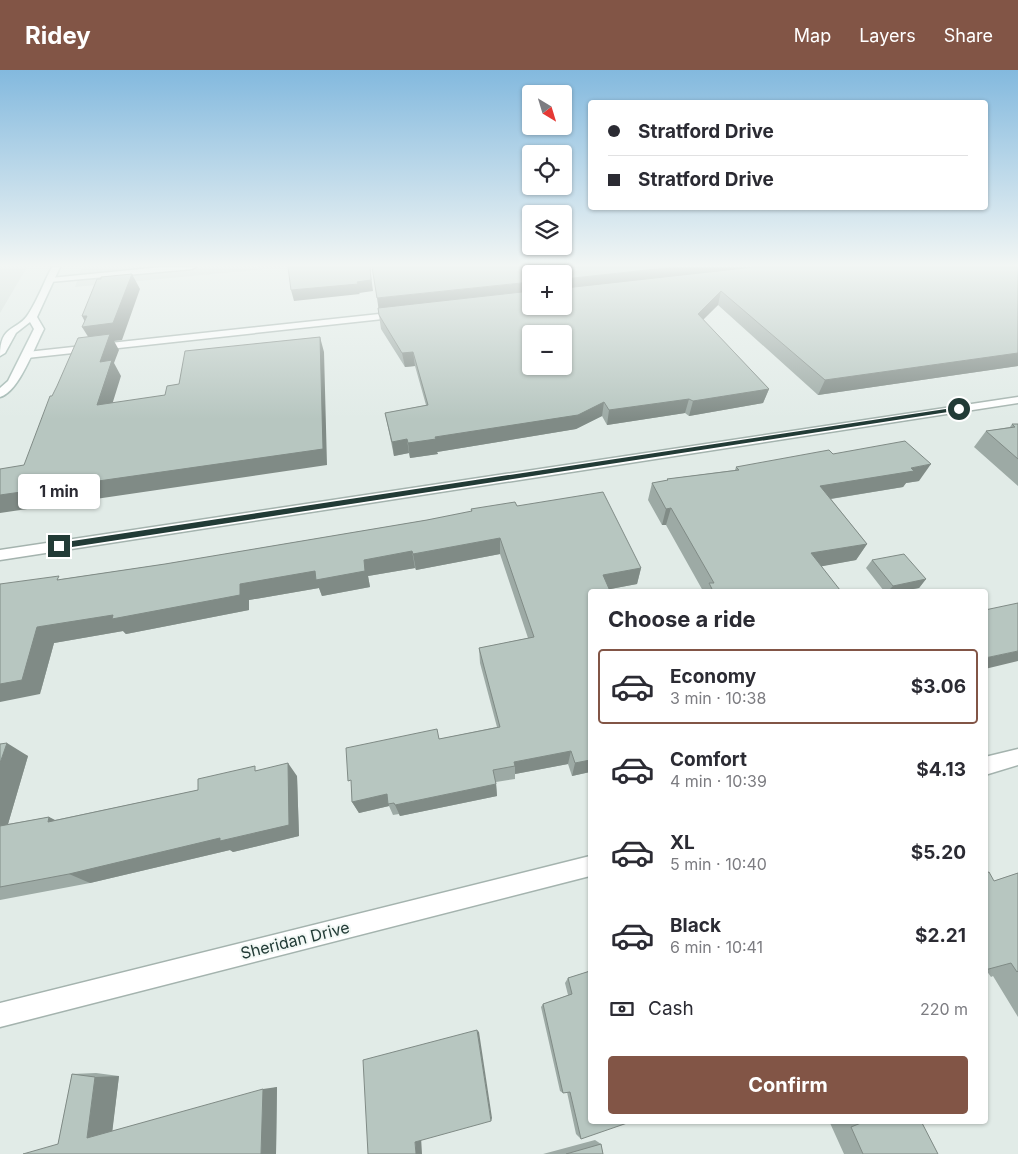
<!DOCTYPE html>
<html lang="en">
<head>
<meta charset="utf-8">
<style>
  body { margin:0; font-family:Inter,sans-serif; background:#f7f7f7; color:#2b2b33; height:100vh; display:flex; flex-direction:column; font-size:19px; white-space:nowrap }
  * { box-sizing:border-box; margin:0 }
  p { font-size:16px; color:#7c7c81 }
  .icon { flex:none; width:28px; height:28px; fill:none; stroke:currentColor; stroke-width:2; stroke-linecap:round; stroke-linejoin:round }
  .map { position:relative; flex:1; overflow:hidden }
  .sheet { position:absolute; left:588px; top:519px; width:400px; height:535px; display:flex; flex-direction:column; background:#fff; border-radius:5px; box-shadow:0 1px 4px #0004 }
  .sheet>* { flex:none }
  .banner { position:absolute; left:588px; top:30px; width:400px; height:110px; border-radius:5px; box-shadow:0 1px 4px #0004; display:grid; align-content:center; height:110px; padding:0 20px; background:#fff }
  .needle { width:32px; rotate:142deg }
  .buttons { position:absolute; left:522px; top:15px; display:grid; gap:10px }
  .buttons a { display:grid; place-items:center; width:50px; height:50px; border-radius:5px; background:#fff; box-shadow:0 1px 4px #0004; font-size:25px }
  .end { position:absolute; width:22px; height:22px; margin:-11px; border:6px solid #223b36; background:#fff; box-shadow:0 0 0 2px #fff }
  .from { border-radius:50% }
  .bubble { position:absolute; height:35px; border-radius:5px; background:#fff; box-shadow:0 1px 4px #0004; font-size:16px; font-weight:700; line-height:35px; text-align:center }
  .banner b { display:flex; align-items:center; gap:18px; height:48px; font-size:19px }
  .banner b+b { border-top:1px solid #e1e1e2 }
  .banner i { width:12px; height:12px; background:#2b2b33 }
  ul { padding:0; list-style:none }
  li { display:flex; align-items:center; gap:15px; height:75px; margin:0 10px 8px; padding:0 10px; border:2px solid transparent; border-radius:5px }
  li div { flex:1 }
  li b { display:block; font-size:19px }
  li em { font-style:normal; font-weight:700 }
  li.current { border-color:#825546 }
  li>.icon { width:45px; height:45px; stroke-width:1.5 }
  h2 { padding:0 20px; font-size:22px; line-height:60px }
  .pay { display:flex; align-items:center; gap:12px; height:55px; padding:0 20px; font-size:19px }
  .pay p { margin-inline-start:auto }
  .cta { display:flex; gap:10px; margin-top:auto; padding:10px 20px }
  .cta a { flex:1; height:58px; border-radius:5px; background:#825546; color:#fff; font-size:20px; font-weight:700; line-height:58px; text-align:center }
  header { display:flex; align-items:center; gap:30px; box-sizing:border-box; height:70px; padding:0 25px; background:#825546; color:#fff }
  header strong { font-size:24px }
  nav { display:flex; gap:28px; margin-inline-start:auto; font-size:18px }
  .map>svg:first-child { display:block }
</style>
</head>
<body>
<header>
<strong>Ridey</strong>
<nav><a>Map</a><a>Layers</a><a>Share</a></nav>
</header>
<div class="map">
<svg width="1018" height="1084" viewBox="0 0 1018 1084">
  <rect width="100%" height="100%" fill="#e1ebe7"/>
  <path fill="#d0dbd6" d="M 0,197 L 27,197 L 0,243 Z
    M 82,197 L 287,197 L 75,217 Z"/>
  <g fill="none" stroke-linecap="round" stroke-linejoin="round">
    <g stroke="#a4b3ae" stroke-width="3">
      <path id="lane" d="M 162,197 L 196,197 L 192,199 L 50,212 L 46,210 L 50,208 Z"/>
    </g>
    <g stroke="#a4b3ae" stroke-width="3">
      <path id="street" d="M 398,242 L 401,243 L 401,247 L 27,288 L 22,285 L 27,282 Z
        M 1018,327 L 1018,333 L 0,490 L 0,480 Z
        M 1018,679 L 1018,695 L 985,705 L 985,687 Z
        M 590,786 L 590,806 L 0,957 L 0,933 Z"/>
    </g>
    <g stroke="#a0b6b0" stroke-width="3">
      <path id="secondary" d="M 52,197 L 60,197 L 37,247 L 44,259 C 35,276 19,322 0,327 L 0,318 L 8,311 L 34,259 L 30,252 L 16,263 L 5,283 L 0,286 C 0,253 18,262 29,243 C 38,229 44,212 52,197 Z"/>
    </g>
    <use href="#lane" fill="#fff" fill-rule="evenodd"/>
    <use href="#street" fill="#fff" fill-rule="evenodd"/>
    <use href="#secondary" fill="#fff" fill-rule="evenodd"/>
  </g>
  <path fill="#9daaa5" d="M 1018,197 L 1018,296 L 818,325 L 718,235 L 703,249 L 769,319 L 763,333 L 689,346 L 685,343 L 607,355 L 602,346 L 576,359 L 437,382 L 438,384 L 410,388 L 409,383 L 394,386 L 385,343 L 426,335 L 415,296 L 405,297 L 381,259 L 378,238 Z
    M 1012,354 L 1018,354 L 1018,416 L 974,377 L 986,361 L 1010,357 Z
    M 833,384 L 919,411 L 906,413 L 903,417 L 831,429 L 867,474 L 856,490 L 821,496 L 840,520 L 839,521 L 703,521 L 666,455 L 662,455 L 648,430 L 652,413 L 667,411 L 667,409 L 735,400 L 736,397 Z
    M 517,436 L 641,498 L 637,514 L 610,519 L 590,702 L 572,706 L 568,694 L 515,704 L 515,709 L 496,712 L 497,726 L 400,746 L 399,744 L 393,745 L 389,736 L 359,743 L 352,732 L 439,669 L 497,657 L 480,593 L 479,578 L 528,568 L 500,484 L 416,500 L 415,498 L 368,506 L 370,517 L 322,526 L 319,518 L 249,530 L 249,540 L 126,564 L 123,561 L 54,573 L 40,624 L 62,509 L 165,494 L 427,450 L 471,442 L 471,439 Z
    M 872,490 L 926,509 L 919,518 L 901,521 L 884,521 L 866,498 Z
    M 0,674 L 28,686 L 8,754 L 49,747 L 55,750 L 198,720 L 259,700 L 297,706 L 299,766 L 233,782 L 230,780 L 90,813 L 0,830 Z
    M 1018,803 L 1018,947 L 993,906 L 991,907 L 986,900 L 994,811 Z
    M 590,901 L 581,1069 L 576,1064 L 567,1022 L 563,1023 L 560,1021 L 541,937 L 543,934 L 568,925 L 565,913 L 568,908 Z
    M 96,1003 L 119,1006 L 112,1061 L 277,1017 L 276,1084 L 58,1074 L 72,1004 Z
    M 836,1051 L 921,1051 L 938,1084 L 844,1084 L 830,1053 Z
    M 595,1070 L 601,1074 L 603,1084 L 543,1084 Z"/>
  <path fill="#808b86" d="M 370,197 L 373,221 L 359,223 L 360,224 L 294,231 L 291,220 L 357,212 Z
    M 675,197 L 790,197 L 564,223 L 564,209 Z
    M 132,204 L 140,219 L 122,270 L 114,271 L 119,280 L 114,293 L 121,306 L 107,351 L 97,335 L 100,292 L 92,273 L 82,257 L 87,256 L 82,246 Z
    M 531,212 L 531,226 L 379,242 L 377,228 Z
    M 721,221 L 718,235 L 695,258 L 698,244 Z
    M 320,267 L 324,282 L 327,395 L 0,443 L 0,425 Z
    M 413,282 L 415,296 L 405,297 L 402,283 Z
    M 1018,283 L 1018,296 L 818,325 L 825,310 Z
    M 769,319 L 763,333 L 689,346 L 693,331 Z
    M 689,329 L 685,343 L 607,355 L 609,340 Z
    M 604,332 L 602,346 L 576,359 L 437,382 L 438,384 L 410,388 L 408,373 Z
    M 407,369 L 409,383 L 394,386 L 392,372 Z
    M 931,394 L 919,411 L 906,413 L 903,417 L 811,432 L 820,416 Z
    M 671,438 L 666,455 L 662,455 L 666,439 Z
    M 500,468 L 500,484 L 416,500 L 413,484 Z
    M 867,474 L 856,490 L 802,500 L 811,483 Z
    M 412,481 L 415,498 L 368,506 L 370,517 L 322,526 L 319,518 L 249,530 L 249,540 L 126,564 L 123,561 L 54,573 L 40,624 L 0,632 L 0,614 L 37,557 L 240,514 L 364,490 Z
    M 641,498 L 637,514 L 600,521 L 603,505 Z
    M 926,509 L 919,518 L 901,521 L 888,521 L 893,516 Z
    M 1018,581 L 1018,591 L 985,599 L 985,588 Z
    M 7,673 L 28,686 L 6,761 L 0,768 L 0,693 Z
    M 571,681 L 568,694 L 515,704 L 515,696 L 514,692 Z
    M 590,690 L 590,702 L 572,706 L 575,693 Z
    M 288,693 L 297,706 L 299,766 L 233,782 L 230,780 L 90,813 L 69,804 Z
    M 496,714 L 497,726 L 400,746 L 395,735 Z
    M 387,724 L 389,736 L 359,743 L 352,732 Z
    M 49,747 L 70,758 L 48,752 Z
    M 477,960 L 479,962 L 492,1048 L 491,1051 Z
    M 119,1006 L 112,1064 L 87,1068 L 95,1007 Z
    M 277,1017 L 276,1084 L 261,1084 L 263,1019 Z
    M 421,1067 L 422,1084 L 416,1084 L 415,1072 Z"/>
  <path fill="#b7c6c0" stroke="#808b86" fill-rule="evenodd" d="M 288,197 L 370,197 L 371,210 L 357,212 L 358,214 L 291,220 Z
    M 372,197 L 675,197 L 564,209 L 564,204 L 531,204 L 531,212 L 377,228 Z
    M 754,197 L 1018,197 L 1018,283 L 825,310 L 721,221 L 698,244 L 769,319 L 693,331 L 689,329 L 609,340 L 604,332 L 578,345 L 435,367 L 436,369 L 408,373 L 407,369 L 392,372 L 385,343 L 428,335 L 413,282 L 402,283 L 379,245 L 378,238 L 531,221 L 531,236 L 564,236 L 564,217 L 565,218 ZM 531,264 L 564,264 L 564,296 L 531,296 Z
    M 132,204 L 113,253 L 82,257 L 87,246 L 82,246 L 97,209 L 101,209 L 101,207 Z
    M 110,264 L 100,292 L 112,290 L 97,335 L 165,325 L 167,316 L 179,314 L 185,281 L 320,267 L 323,379 L 0,425 L 0,399 L 24,395 L 50,326 L 52,326 L 57,316 L 78,268 Z
    M 1012,354 L 1018,354 L 1018,389 L 986,361 L 1015,357 Z
    M 905,371 L 931,394 L 911,398 L 914,401 L 820,416 L 867,474 L 811,483 L 840,520 L 836,521 L 713,521 L 709,513 L 714,513 L 671,438 L 666,439 L 652,413 L 668,410 L 667,409 L 739,400 L 736,397 L 829,380 L 833,384 Z
    M 603,422 L 641,498 L 603,505 L 610,521 L 590,521 L 590,690 L 575,693 L 571,681 L 514,692 L 515,696 L 493,700 L 496,714 L 395,735 L 394,733 L 388,734 L 387,724 L 352,732 L 351,710 L 348,711 L 346,678 L 437,659 L 439,669 L 500,657 L 479,578 L 534,567 L 500,468 L 413,484 L 412,481 L 364,490 L 365,501 L 316,510 L 315,501 L 240,514 L 240,525 L 112,549 L 113,545 L 37,557 L 22,610 L 0,614 L 0,514 L 59,506 L 57,510 L 165,494 L 427,450 L 472,441 L 471,439 L 515,432 L 517,436 Z
    M 904,484 L 926,509 L 893,516 L 872,490 Z
    M 1018,533 L 1018,581 L 985,588 L 985,540 Z
    M 7,673 L 0,693 L 0,674 Z
    M 288,693 L 289,755 L 220,771 L 220,768 L 69,804 L 0,817 L 0,756 L 49,747 L 48,752 L 198,720 L 198,709 L 255,696 L 255,701 Z
    M 989,802 L 994,811 L 1018,803 L 1018,901 L 1017,902 L 1011,893 L 985,900 L 985,803 Z
    M 590,901 L 590,1051 L 633,1051 L 581,1069 L 570,1022 L 563,1023 L 543,934 L 572,924 L 568,908 Z
    M 477,960 L 491,1051 L 415,1072 L 416,1084 L 368,1084 L 363,990 Z
    M 72,1004 L 95,1007 L 87,1068 L 263,1019 L 261,1084 L 23,1084 L 58,1074 Z
    M 866,1051 L 921,1051 L 938,1084 L 863,1084 L 851,1057 Z
    M 601,1074 L 603,1084 L 566,1084 Z"/>
  <linearGradient id="sky" x2="0" y2="1"><stop stop-color="#83b9de"/><stop offset="0.56" stop-color="#f2f6f4"/><stop offset="1" stop-color="#f2f6f4" stop-opacity="0"/></linearGradient>
  <rect width="1018" height="349" fill="url(#sky)"/>
  <path fill="#223b36" d="M 959,337 L 961,340 L 59,479 L 55,476 L 59,473 Z"/>
  <g text-anchor="middle" dominant-baseline="central" stroke-width="4" stroke-linejoin="round" paint-order="stroke">
    <g font-size="16" fill="#223b36" stroke="#f2f8f5">
      <text transform="translate(295 870) rotate(-14)">Sheridan Drive</text>
    </g>
  </g>
</svg>
<div class="buttons">
<a><svg class="needle" viewBox="-14 -14 28 28"><path d="M0-13l5 13h-10z" fill="#e53935"/><path d="M0 13l5-13h-10z" fill="#7c7c81"/></svg></a>
<a><svg class="icon" aria-label="locate" viewBox="0 0 24 24"><circle cx="12" cy="12" r="6"/><path d="M12 2v4M12 18v4M2 12h4M18 12h4"/></svg></a>
<a><svg class="icon" aria-label="layers" viewBox="0 0 24 24"><path d="M12 4l9 5-9 5-9-5zM3 14l9 5 9-5"/></svg></a>
<a>+</a>
<a>−</a>
</div>
<i class="end from" style="left:959px;top:339px"></i>
<i class="end" style="left:59px;top:476px"></i>
<div class="bubble" style="left:18px;top:404px;width:82px">1 min</div>
<div class="banner">
<b><i class="from"></i>Stratford Drive</b>
<b><i></i>Stratford Drive</b>
</div>
<section class="sheet">
<h2>Choose a ride</h2>
<ul>
<li class="current"><svg class="icon" aria-label="car" viewBox="0 0 24 24"><path d="M5 17H2v-5l4-1 3-4h7l3 4 3 1v5h-3M9 17h6M6 11h13"/><circle cx="7" cy="17" r="2"/><circle cx="17" cy="17" r="2"/></svg><div><b>Economy</b><p>3 min · 10:38</p></div><em>$3.06</em></li>
<li><svg class="icon" aria-label="car" viewBox="0 0 24 24"><path d="M5 17H2v-5l4-1 3-4h7l3 4 3 1v5h-3M9 17h6M6 11h13"/><circle cx="7" cy="17" r="2"/><circle cx="17" cy="17" r="2"/></svg><div><b>Comfort</b><p>4 min · 10:39</p></div><em>$4.13</em></li>
<li><svg class="icon" aria-label="car" viewBox="0 0 24 24"><path d="M5 17H2v-5l4-1 3-4h7l3 4 3 1v5h-3M9 17h6M6 11h13"/><circle cx="7" cy="17" r="2"/><circle cx="17" cy="17" r="2"/></svg><div><b>XL</b><p>5 min · 10:40</p></div><em>$5.20</em></li>
<li><svg class="icon" aria-label="car" viewBox="0 0 24 24"><path d="M5 17H2v-5l4-1 3-4h7l3 4 3 1v5h-3M9 17h6M6 11h13"/><circle cx="7" cy="17" r="2"/><circle cx="17" cy="17" r="2"/></svg><div><b>Black</b><p>6 min · 10:41</p></div><em>$2.21</em></li>
</ul>
<div class="pay"><svg class="icon" aria-label="cash" viewBox="0 0 24 24"><path d="M3 7h18v10H3z"/><circle cx="12" cy="12" r="2"/></svg>Cash<p>220 m</p></div>
<div class="cta"><a>Confirm</a></div>
</section>
</div>
</body>
</html>
